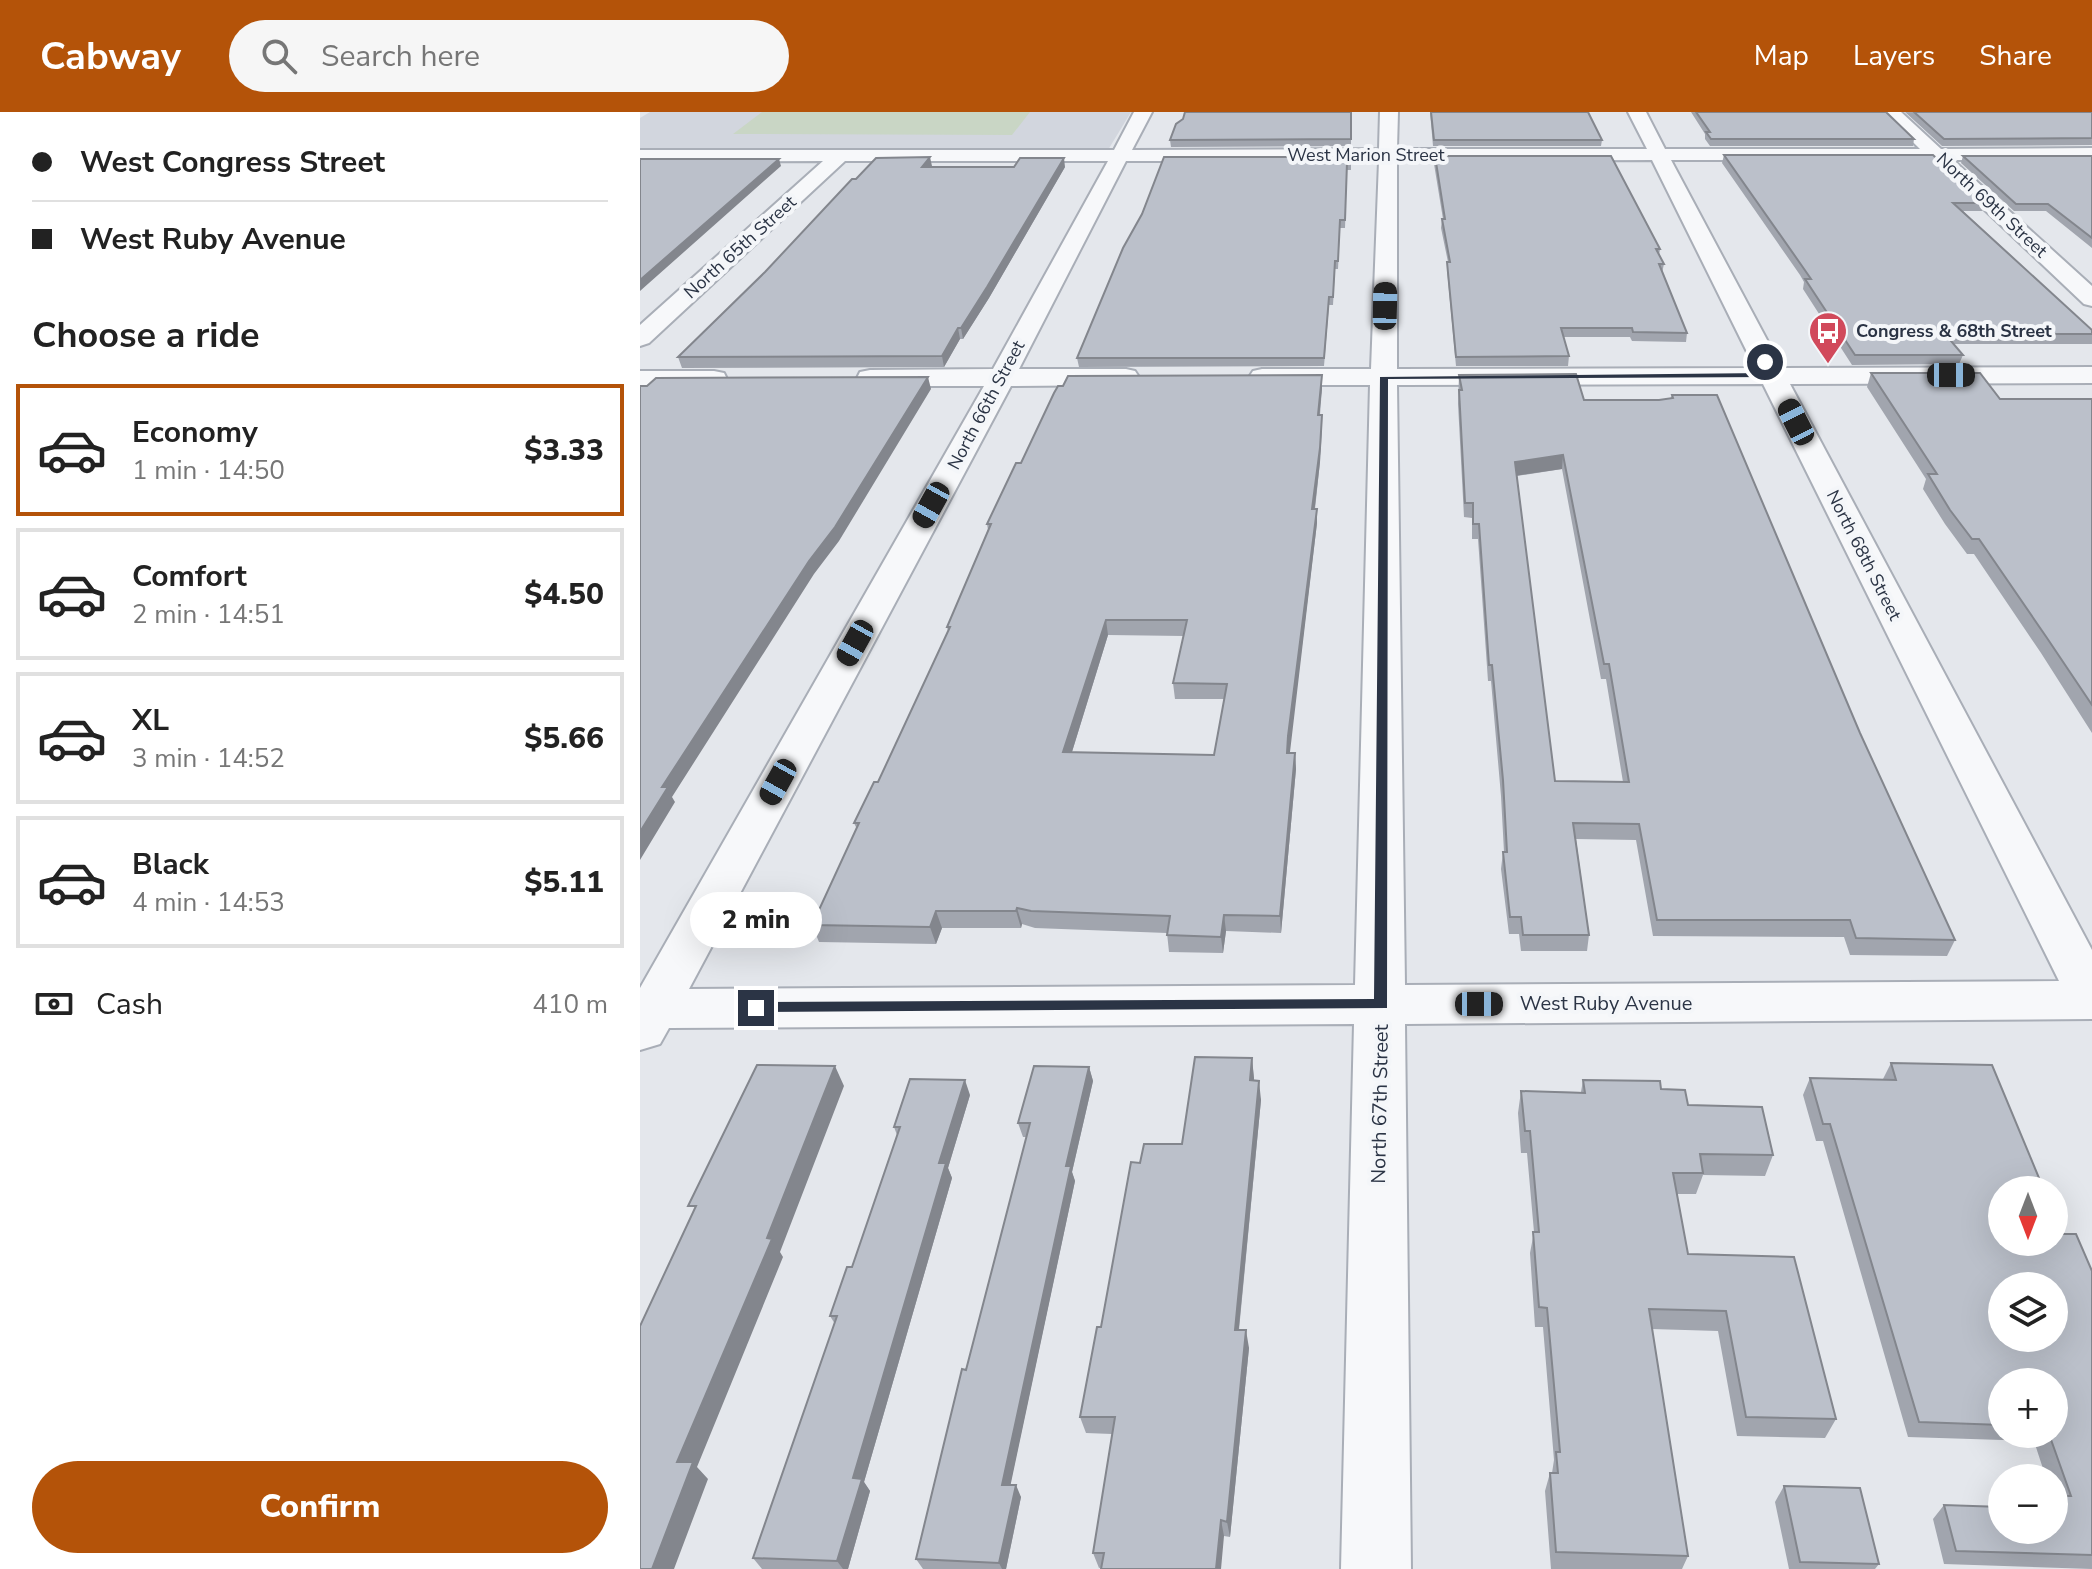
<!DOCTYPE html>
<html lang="en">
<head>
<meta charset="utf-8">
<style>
  body { margin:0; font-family:"Nunito Sans",sans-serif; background:#f6f6f6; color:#222; height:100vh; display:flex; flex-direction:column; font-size:30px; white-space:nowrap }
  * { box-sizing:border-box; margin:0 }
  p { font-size:26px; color:#767676 }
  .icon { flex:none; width:44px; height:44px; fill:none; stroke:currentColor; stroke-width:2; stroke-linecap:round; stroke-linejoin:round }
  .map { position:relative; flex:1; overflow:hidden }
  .panel { display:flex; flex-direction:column; background:#fff; width:640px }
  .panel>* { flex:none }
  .hud { display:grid; align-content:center; height:176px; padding:0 32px; background:#fff }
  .needle { width:52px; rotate:180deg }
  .fabs { position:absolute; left:1348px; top:1064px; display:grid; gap:16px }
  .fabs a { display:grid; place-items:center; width:80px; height:80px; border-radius:50%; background:#fff; box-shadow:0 8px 32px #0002; font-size:40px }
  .end { position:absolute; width:36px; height:36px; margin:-18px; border:10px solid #2b3445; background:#fff; box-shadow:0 0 0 4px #fff }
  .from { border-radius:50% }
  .bubble { position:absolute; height:56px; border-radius:28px; background:#fff; box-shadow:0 8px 32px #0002; font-size:26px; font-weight:800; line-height:56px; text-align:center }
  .car { position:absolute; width:24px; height:48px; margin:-24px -12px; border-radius:10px; box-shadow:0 0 6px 2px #0007; background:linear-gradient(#222 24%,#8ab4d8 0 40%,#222 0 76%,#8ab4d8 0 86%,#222 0) }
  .hud b { display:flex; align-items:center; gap:28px; height:76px; font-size:30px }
  .hud b+b { border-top:2px solid #e0e0e0 }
  .hud i { width:20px; height:20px; background:#222 }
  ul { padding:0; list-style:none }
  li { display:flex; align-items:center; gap:24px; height:132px; margin:0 16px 12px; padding:0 16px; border:4px solid #e0e0e0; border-radius:0px }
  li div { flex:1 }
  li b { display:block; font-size:30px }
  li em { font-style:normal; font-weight:800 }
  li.selected { border-color:#b45309 }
  li>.icon { width:72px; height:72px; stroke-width:1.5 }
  h2 { padding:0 32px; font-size:36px; line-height:96px }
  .pay { display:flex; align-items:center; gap:20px; height:88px; padding:0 32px; font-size:30px }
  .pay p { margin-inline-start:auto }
  .primary-button { display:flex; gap:16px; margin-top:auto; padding:16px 32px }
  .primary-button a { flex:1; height:92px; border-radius:48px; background:#b45309; color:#fff; font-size:32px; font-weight:800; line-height:92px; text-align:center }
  header { display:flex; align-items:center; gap:48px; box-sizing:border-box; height:112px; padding:0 40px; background:#b45309; color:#fff }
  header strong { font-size:38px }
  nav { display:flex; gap:44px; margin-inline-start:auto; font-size:28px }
  .search { width:560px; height:72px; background:#f6f6f6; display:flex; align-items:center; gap:20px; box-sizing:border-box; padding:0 28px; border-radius:44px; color:#767676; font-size:30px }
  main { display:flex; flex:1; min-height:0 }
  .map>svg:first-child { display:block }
</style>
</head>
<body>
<header>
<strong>Cabway</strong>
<div class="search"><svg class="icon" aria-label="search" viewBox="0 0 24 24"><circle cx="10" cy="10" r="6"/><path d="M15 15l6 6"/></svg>Search here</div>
<nav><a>Map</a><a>Layers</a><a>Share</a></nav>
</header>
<main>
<section class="panel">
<div class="hud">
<b><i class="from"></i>West Congress Street</b>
<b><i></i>West Ruby Avenue</b>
</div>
<h2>Choose a ride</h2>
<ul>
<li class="selected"><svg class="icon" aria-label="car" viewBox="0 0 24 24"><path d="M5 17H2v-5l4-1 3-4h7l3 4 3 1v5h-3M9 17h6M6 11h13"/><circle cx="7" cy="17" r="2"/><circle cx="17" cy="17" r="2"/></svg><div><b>Economy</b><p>1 min · 14:50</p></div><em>$3.33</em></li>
<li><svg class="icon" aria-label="car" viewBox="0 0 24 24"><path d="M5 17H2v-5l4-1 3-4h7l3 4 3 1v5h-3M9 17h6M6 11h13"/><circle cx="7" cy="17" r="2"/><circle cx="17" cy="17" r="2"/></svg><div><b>Comfort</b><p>2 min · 14:51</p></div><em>$4.50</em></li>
<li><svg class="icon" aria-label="car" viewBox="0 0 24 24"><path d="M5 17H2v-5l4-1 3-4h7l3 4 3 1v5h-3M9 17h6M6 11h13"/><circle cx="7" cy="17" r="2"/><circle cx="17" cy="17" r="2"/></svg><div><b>XL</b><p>3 min · 14:52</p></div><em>$5.66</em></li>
<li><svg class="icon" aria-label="car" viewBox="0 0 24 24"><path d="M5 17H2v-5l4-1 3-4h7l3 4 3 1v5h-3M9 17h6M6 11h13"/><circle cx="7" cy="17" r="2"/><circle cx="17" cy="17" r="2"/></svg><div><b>Black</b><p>4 min · 14:53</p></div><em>$5.11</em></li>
</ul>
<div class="pay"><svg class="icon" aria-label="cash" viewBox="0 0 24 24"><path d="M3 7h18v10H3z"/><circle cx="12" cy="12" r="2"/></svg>Cash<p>410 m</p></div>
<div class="primary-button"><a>Confirm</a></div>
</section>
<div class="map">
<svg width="1452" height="1457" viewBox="0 0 1452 1457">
  <rect width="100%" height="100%" fill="#e4e7ec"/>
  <path fill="#d2d6de" d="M 10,0 L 491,0 L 468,38 L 0,40 L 0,6 Z"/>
  <path fill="#c9d6c5" d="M 122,0 L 390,0 L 372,23 L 93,22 Z"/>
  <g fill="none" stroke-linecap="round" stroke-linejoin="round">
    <g stroke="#a9aeb7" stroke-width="4">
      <path id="minor" d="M 494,0 L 512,0 L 492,38 L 739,37 L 740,0 L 758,0 L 757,37 L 1007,37 L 988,0 L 1006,0 L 1025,37 L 1280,37 L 1242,0 L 1261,0 L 1301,37 L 1452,36 L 1452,48 L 1313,48 L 1452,174 L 1452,194 L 1444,192 L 1292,48 L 1031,48 L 1142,256 L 1452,255 L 1452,271 L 1150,272 L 1452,838 L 1452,907 L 765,912 L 771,1457 L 701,1457 L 714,912 L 29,916 L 20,932 L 0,938 L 0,876 L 344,274 L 230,274 L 220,272 L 217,266 L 220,260 L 230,258 L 353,257 L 468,49 L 205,49 L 9,231 L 0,234 L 0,213 L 183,49 L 0,50 L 0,38 L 474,38 ZM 1012,48 L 1115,256 L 757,257 L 757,49 ZM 486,49 L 739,49 L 731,257 L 622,257 L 613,259 L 609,265 L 613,271 L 622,273 L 730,273 L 715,873 L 49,877 L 371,274 L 486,273 L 495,271 L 499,265 L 495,259 L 486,257 L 379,257 ZM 1123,272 L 1419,869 L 765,873 L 757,273 Z
        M 0,259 L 74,259 L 84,261 L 87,267 L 84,273 L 74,275 L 0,275 Z"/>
    </g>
    <use href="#minor" fill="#f7f8fa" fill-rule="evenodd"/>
  </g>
  <path fill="#a1a5ae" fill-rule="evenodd" d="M 711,0 L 711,34 L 531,35 L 530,28 Z
    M 790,0 L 948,0 L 962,28 L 961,34 L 793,34 Z
    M 1051,0 L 1246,0 L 1274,27 L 1273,34 L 1070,34 L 1065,27 L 1065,22 Z
    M 1265,0 L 1452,0 L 1452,33 L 1302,34 Z
    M 1084,43 L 1344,91 L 1342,99 L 1323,99 L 1452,218 L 1452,232 L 1313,232 L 1323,243 L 1319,252 L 1212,253 L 1163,177 L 1164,170 L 1160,163 L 1082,51 Z
    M 795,44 L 1020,137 L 1019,143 L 1024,152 L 1022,161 L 1047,221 L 1046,230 L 992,229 L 990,225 L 923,225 L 929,244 L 928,254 L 816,254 L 807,158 L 808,150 L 801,116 L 802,107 L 803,107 L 794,52 Z
    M 1323,44 L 1452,44 L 1452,136 L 1406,99 L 1374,99 L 1321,51 Z
    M 711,45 L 711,58 L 707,58 L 705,116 L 700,116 L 698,157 L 695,157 L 693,193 L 689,193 L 684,254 L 439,255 L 437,246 Z
    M 292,54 L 291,55 L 425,55 L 349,186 L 323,227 L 320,227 L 304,255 L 42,256 L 38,245 L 125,160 L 216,67 Z
    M 1231,261 L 1360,287 L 1452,287 L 1452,621 L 1401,541 L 1334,442 L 1327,442 L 1305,412 L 1283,377 L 1286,367 L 1227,275 Z
    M 819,263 L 944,288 L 1019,288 L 1031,286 L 1032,283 L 1220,621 L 1315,828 L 1307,844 L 1210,843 L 1204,825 L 1013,824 L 996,728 L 936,727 L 949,823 L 947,839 L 881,839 L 879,822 L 869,822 L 861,757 L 863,740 L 864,740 L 861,684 L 851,569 L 848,569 L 838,427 L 832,427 L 832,406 L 824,405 L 818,292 ZM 922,357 L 961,567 L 966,567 L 983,670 L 915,669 L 877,364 Z
    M 682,276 L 680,303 L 682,317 L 680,350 L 675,397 L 677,397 L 677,411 L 649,640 L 649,641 L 655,641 L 656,657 L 641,821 L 586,819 L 583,841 L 529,840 L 527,821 L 395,816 L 382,812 L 381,816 L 302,816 L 296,832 L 179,830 L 172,813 L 217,717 L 214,711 L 238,670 L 308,519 L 307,515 L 348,418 L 347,412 L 381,351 ZM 468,523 L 544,524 L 533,571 L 535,587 L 584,587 L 574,643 L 432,640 Z
    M 612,946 L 614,969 L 621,988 L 599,1218 L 609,1236 L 590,1425 L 584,1424 L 459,1456 L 453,1441 L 472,1322 L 446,1321 L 440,1305 L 500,1051 L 542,1032 Z
    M 1251,951 L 1423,1122 L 1452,1159 L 1452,1457 L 1304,1452 L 1293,1407 L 1304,1393 L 1414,1418 L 1414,1366 L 1406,1366 L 1394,1329 L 1268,1325 L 1183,1029 L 1176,1029 L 1163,983 L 1170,966 L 1243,967 ZM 1362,1270 L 1414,1322 L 1362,1322 Z
    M 449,955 L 453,969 L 432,1060 L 435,1069 L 370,1373 L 381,1385 L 366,1457 L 283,1457 L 276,1447 L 387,1025 L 383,1025 L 378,1011 Z
    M 943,968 L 1021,977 L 1133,1043 L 1125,1064 L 1063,1063 L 1056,1082 L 1037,1082 L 1048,1142 L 1196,1307 L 1185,1326 L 1097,1324 L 1078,1219 L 1012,1217 L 1048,1444 L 1042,1457 L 911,1457 L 905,1379 L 910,1361 L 912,1361 L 914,1348 L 903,1215 L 895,1215 L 890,1141 L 894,1120 L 887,1041 L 881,1041 L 878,1001 L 881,979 L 941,980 Z
    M 330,983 L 308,1056 L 312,1066 L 224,1370 L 230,1379 L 208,1457 L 122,1457 L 113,1446 L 195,1212 L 190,1204 L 212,1155 L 257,1023 L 254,1015 Z
    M 1144,1374 L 1239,1452 L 1235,1457 L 1149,1457 L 1135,1390 Z"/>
  <path fill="#83868d" d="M 290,45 L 292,54 L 284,64 L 282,55 Z
    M 424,46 L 425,55 L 349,186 L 323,227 L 321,216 Z
    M 139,47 L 141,54 L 0,179 L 0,168 Z
    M 318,216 L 320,227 L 304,255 L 302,244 Z
    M 682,263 L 682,276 L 678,317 L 678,303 Z
    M 288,265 L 291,277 L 199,429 L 174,462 L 32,685 L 35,690 L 0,748 L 0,720 L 22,675 Z
    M 682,303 L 680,350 L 673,411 L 672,397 Z
    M 923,343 L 922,357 L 874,364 L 875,350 Z
    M 677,397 L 677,411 L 648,657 L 647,641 L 648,624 Z
    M 466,508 L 468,523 L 427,656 L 423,640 Z
    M 655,641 L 656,657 L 641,821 L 640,804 Z
    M 377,796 L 382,812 L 381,816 L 376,799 Z
    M 296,799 L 302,816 L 296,832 L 290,815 Z
    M 584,803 L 586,819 L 583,841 L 581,825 Z
    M 612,946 L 614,966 L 612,988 L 610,968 Z
    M 195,954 L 204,974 L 140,1140 L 143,1145 L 57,1355 L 68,1367 L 34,1457 L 12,1457 L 37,1350 Z
    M 449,955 L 453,969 L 432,1060 L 435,1069 L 368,1385 L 362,1373 L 426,1054 Z
    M 325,968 L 330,983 L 308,1056 L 312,1066 L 224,1370 L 230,1379 L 208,1457 L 203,1457 L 197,1449 L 213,1366 L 299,1051 Z
    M 619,969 L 621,988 L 597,1235 L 595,1218 Z
    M 606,1218 L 609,1236 L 590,1425 L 587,1410 Z
    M 376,1373 L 381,1385 L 366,1457 L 362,1457 L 359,1451 Z
    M 581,1408 L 584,1424 L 581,1457 L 576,1457 Z"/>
  <path fill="#bbc0ca" stroke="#83868d" stroke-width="2" fill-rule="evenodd" d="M 545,0 L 711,0 L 711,27 L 530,28 L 536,12 L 543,7 Z
    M 791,0 L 948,0 L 962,28 L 794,28 Z
    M 1056,0 L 1246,0 L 1274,27 L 1071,27 L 1066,20 L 1070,20 Z
    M 1274,0 L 1452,0 L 1452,26 L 1304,27 Z
    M 1084,43 L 1293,43 L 1344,91 L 1313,91 L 1452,218 L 1452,222 L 1305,222 L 1323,243 L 1215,243 L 1165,167 L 1171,167 L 1162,154 Z
    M 795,44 L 971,44 L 1020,137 L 1016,137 L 1024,152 L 1019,152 L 1047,221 L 993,220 L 992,216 L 921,216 L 929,244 L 816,245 L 807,150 L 810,150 L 802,107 L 805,107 Z
    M 1323,44 L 1452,44 L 1452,126 L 1408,92 L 1376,92 Z
    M 290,45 L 282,55 L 374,55 L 380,46 L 424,46 L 347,175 L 321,216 L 318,216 L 302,244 L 38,245 L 125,160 L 212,67 L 216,67 L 236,46 Z
    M 524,45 L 711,45 L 711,51 L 707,51 L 705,108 L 700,108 L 698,149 L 695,149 L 693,185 L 689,185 L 684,246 L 437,246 L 483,136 L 502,102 Z
    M 0,47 L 139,47 L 0,168 Z
    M 1231,261 L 1340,261 L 1360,287 L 1452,287 L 1452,593 L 1407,526 L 1339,427 L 1332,427 L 1310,398 L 1288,362 L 1297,362 Z
    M 936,262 L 944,288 L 1019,288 L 1033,286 L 1032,283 L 1077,283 L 1220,621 L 1315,828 L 1216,826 L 1210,808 L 1017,808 L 999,712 L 933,711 L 949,823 L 883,823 L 881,805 L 870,805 L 863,740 L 867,740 L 863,668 L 852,553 L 849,553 L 839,412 L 833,412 L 833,391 L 825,391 L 819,278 L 822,278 L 819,263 ZM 923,343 L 964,552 L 969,552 L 989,670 L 915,669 L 875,350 Z
    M 682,263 L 678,303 L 682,303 L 680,336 L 672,397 L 677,397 L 648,624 L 647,641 L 655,641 L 640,804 L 584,803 L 581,825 L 527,823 L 530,804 L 391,799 L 377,796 L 376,799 L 296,799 L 290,815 L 172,813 L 219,711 L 214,711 L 234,670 L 238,670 L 310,515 L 307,515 L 351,412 L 347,412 L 376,351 L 381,351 L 414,281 L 418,274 L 423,274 L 428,264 ZM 466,508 L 547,508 L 533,571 L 587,572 L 574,643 L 423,640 Z
    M 288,265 L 195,415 L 169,449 L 22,675 L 28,675 L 0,720 L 0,274 L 7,274 L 16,266 Z
    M 555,945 L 612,946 L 610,968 L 619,969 L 595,1218 L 606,1218 L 587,1410 L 581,1408 L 576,1457 L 461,1457 L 464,1441 L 453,1441 L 475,1305 L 440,1305 L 457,1215 L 461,1215 L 491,1050 L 500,1051 L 504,1032 L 542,1032 Z
    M 1251,951 L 1352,953 L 1404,1078 L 1362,1078 L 1362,1130 L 1414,1130 L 1414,1101 L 1423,1122 L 1436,1122 L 1452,1159 L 1452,1443 L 1316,1439 L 1304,1393 L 1362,1395 L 1362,1418 L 1414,1418 L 1414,1397 L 1421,1397 L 1416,1384 L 1431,1384 L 1409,1322 L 1414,1322 L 1414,1270 L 1362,1270 L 1362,1313 L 1279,1310 L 1190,1012 L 1183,1012 L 1170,966 L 1256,968 ZM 1362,1174 L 1414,1174 L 1414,1226 L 1362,1226 Z
    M 117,953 L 195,954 L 127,1126 L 132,1127 L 37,1350 L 53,1350 L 12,1457 L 0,1457 L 0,1214 L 56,1094 L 48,1094 Z
    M 394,954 L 449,955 L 426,1054 L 431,1054 L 362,1373 L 376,1373 L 359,1451 L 276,1447 L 322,1257 L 326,1258 L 390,1011 L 378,1011 Z
    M 270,967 L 325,968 L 299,1051 L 306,1051 L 213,1366 L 222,1367 L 197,1449 L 113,1446 L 197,1204 L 190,1204 L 207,1155 L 212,1155 L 260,1015 L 254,1015 Z
    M 943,968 L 1020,969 L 1021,977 L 1045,978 L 1048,993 L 1122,995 L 1133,1043 L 1060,1042 L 1063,1061 L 1033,1061 L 1048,1142 L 1154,1145 L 1196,1307 L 1106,1305 L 1086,1199 L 1009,1197 L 1048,1444 L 916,1440 L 910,1361 L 918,1361 L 916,1340 L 920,1340 L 907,1196 L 899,1195 L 893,1120 L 899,1120 L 890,1019 L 885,1019 L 881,979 L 945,981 Z
    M 1144,1374 L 1220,1376 L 1239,1452 L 1160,1450 Z"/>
  <path fill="#2b3445" d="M 1122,248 L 1128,248 L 1134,265 L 748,267 L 747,896 L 111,900 L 111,892 L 116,890 L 734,887 L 740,265 L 1126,261 Z"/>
  <defs>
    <g id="bus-pin" transform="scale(2)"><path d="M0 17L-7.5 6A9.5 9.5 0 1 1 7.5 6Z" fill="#d1495b" stroke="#f4f6f9"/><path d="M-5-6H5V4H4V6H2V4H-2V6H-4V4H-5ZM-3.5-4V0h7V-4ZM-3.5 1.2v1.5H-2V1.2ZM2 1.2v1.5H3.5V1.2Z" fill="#fff"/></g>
  </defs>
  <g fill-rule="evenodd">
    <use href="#bus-pin" x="1188" y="219"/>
  </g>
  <g text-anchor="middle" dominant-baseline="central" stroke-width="8" stroke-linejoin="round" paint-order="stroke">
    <g font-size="18" fill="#2b3445" stroke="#f4f6f9">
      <text x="726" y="43">West Marion Street</text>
      <text transform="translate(1352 93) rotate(43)">North 69th Street</text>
      <text transform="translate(100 135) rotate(-42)">North 65th Street</text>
      <text transform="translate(346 293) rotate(-62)">North 66th Street</text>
      <text transform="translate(1224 443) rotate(63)">North 68th Street</text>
    </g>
    <g font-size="18" font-weight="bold" fill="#2b3445" stroke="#f4f6f9" text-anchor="start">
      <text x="1216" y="219">Congress &amp; 68th Street</text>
    </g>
    <g font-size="20" fill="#2b3445" stroke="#f4f6f9">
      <text x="966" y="891">West Ruby Avenue</text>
      <text transform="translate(740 992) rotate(-89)">North 67th Street</text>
    </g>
  </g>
</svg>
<div class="fabs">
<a><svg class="needle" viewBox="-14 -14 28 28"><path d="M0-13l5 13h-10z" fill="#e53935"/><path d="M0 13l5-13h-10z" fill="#767676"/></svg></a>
<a><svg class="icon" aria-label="layers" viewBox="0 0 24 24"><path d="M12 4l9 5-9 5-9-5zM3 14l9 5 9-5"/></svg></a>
<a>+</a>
<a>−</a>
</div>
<i class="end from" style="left:1125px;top:250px"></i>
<i class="end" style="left:116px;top:896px"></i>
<div class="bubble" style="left:50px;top:780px;width:132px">2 min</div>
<i class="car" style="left:745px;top:194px;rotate:1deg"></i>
<i class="car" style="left:1311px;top:263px;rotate:90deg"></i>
<i class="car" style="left:1156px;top:310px;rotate:333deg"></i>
<i class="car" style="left:291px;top:393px;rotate:209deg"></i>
<i class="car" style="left:215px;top:531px;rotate:209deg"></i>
<i class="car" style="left:138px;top:670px;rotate:209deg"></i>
<i class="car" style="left:839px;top:892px;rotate:90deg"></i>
</div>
</main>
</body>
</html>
